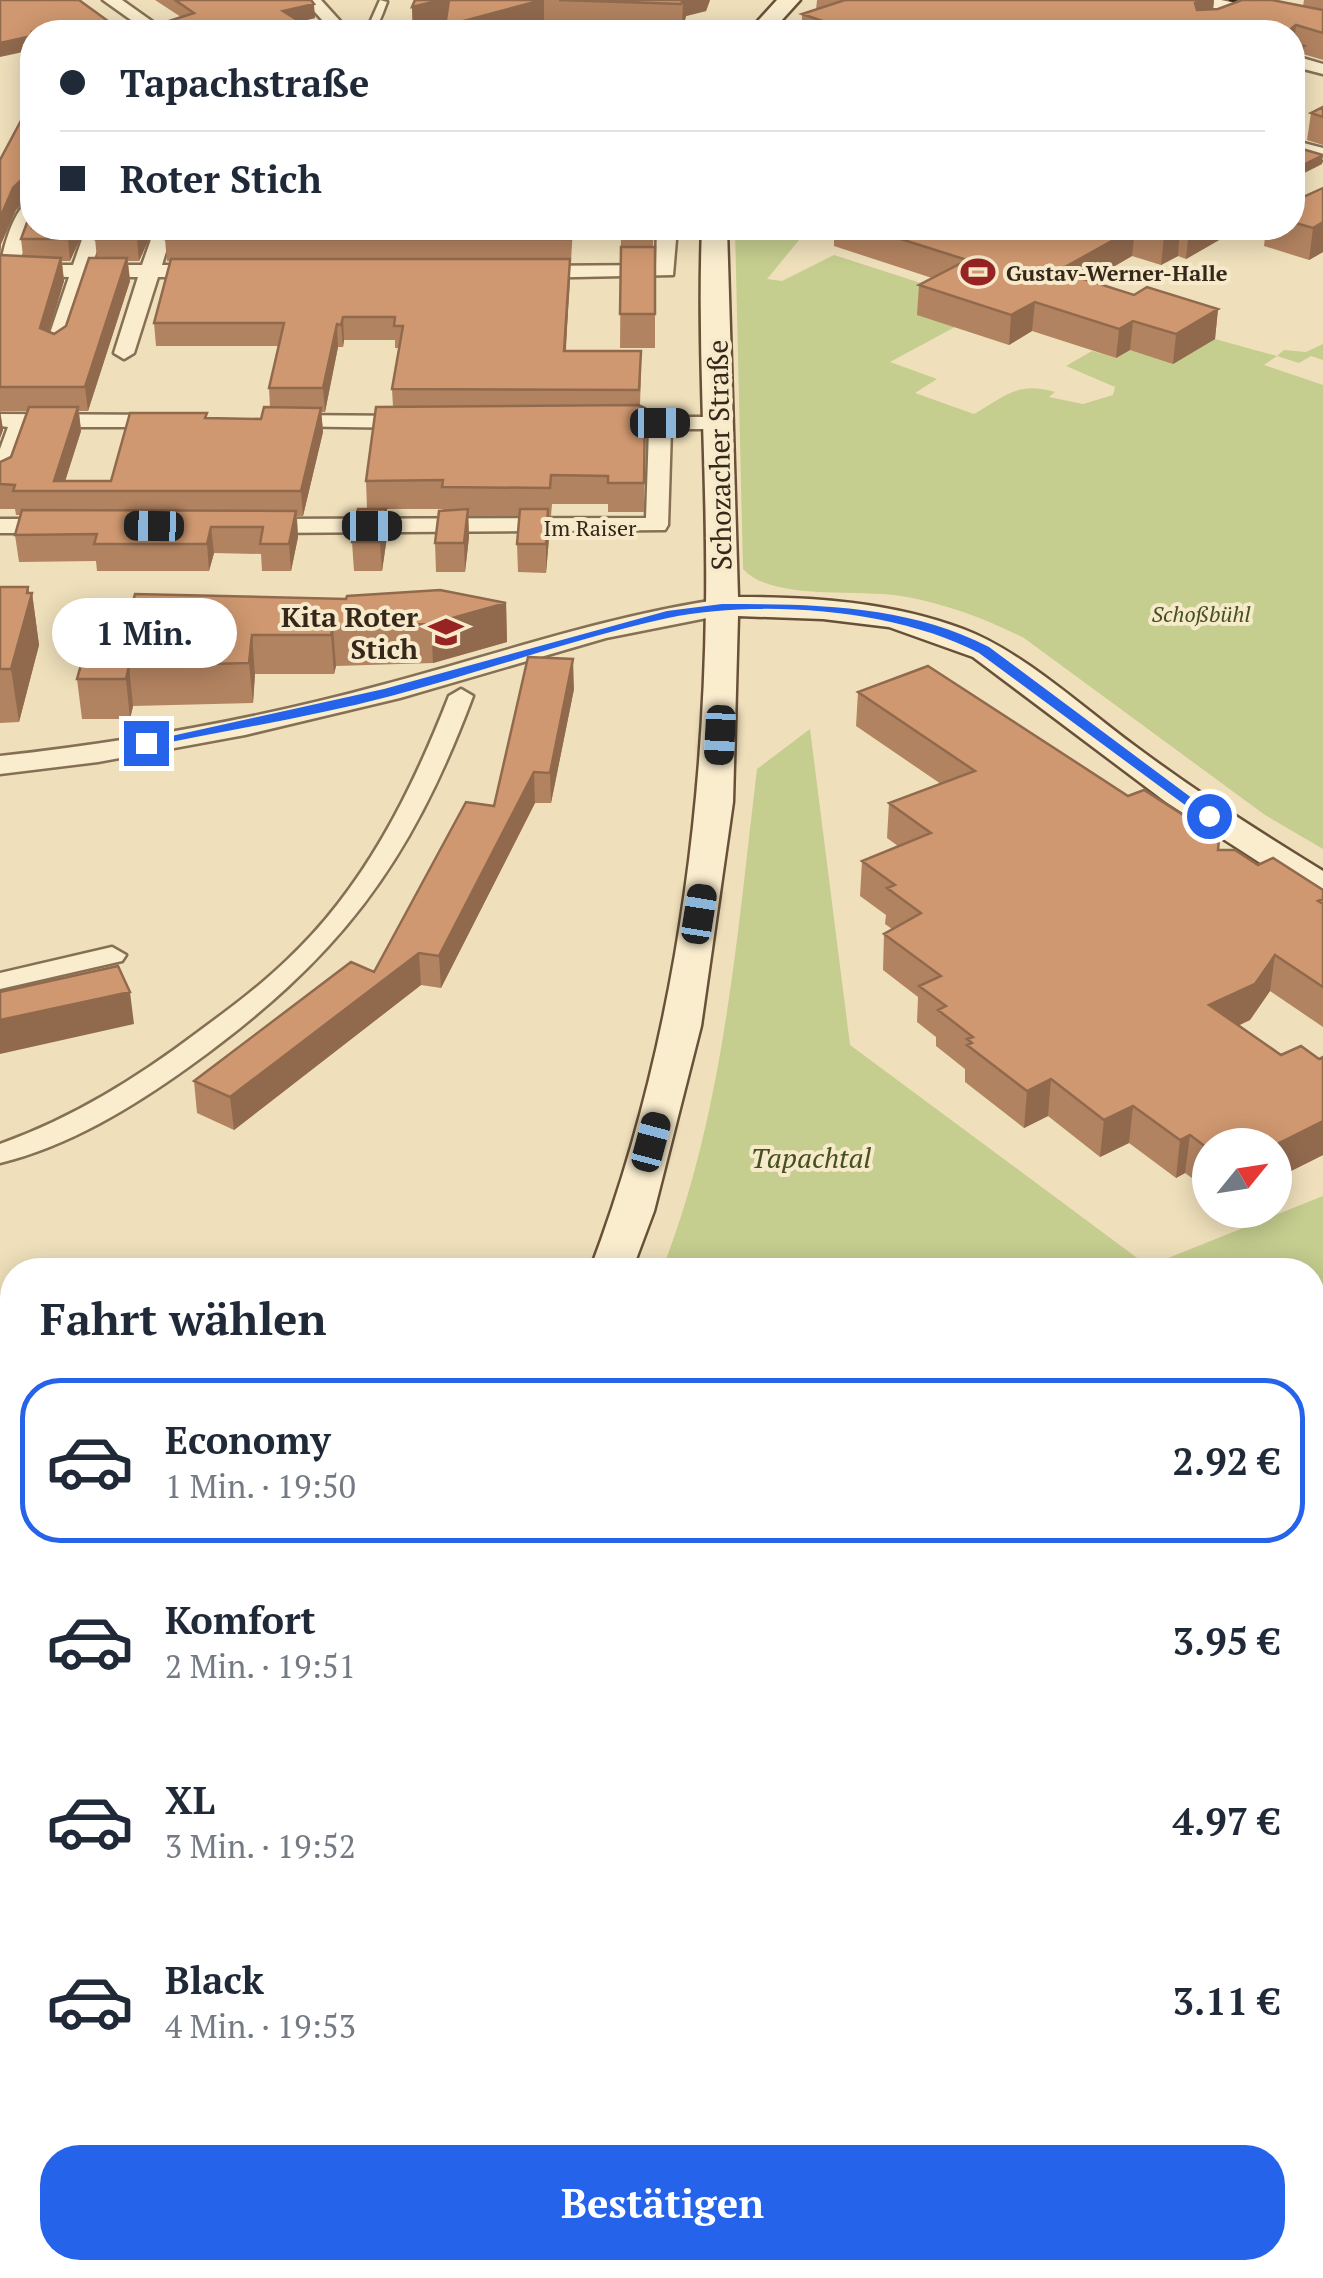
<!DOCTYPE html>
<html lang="de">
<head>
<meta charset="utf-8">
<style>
  body { margin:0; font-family:"PT Serif",serif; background:#f2f2f3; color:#1f2937; height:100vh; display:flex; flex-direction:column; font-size:38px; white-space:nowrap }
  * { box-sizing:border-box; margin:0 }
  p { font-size:32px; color:#747a83 }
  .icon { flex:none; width:55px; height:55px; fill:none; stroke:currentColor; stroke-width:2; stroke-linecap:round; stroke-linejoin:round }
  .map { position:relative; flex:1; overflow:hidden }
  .details { position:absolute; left:0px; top:1258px; width:1325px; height:1022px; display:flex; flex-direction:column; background:#fff; border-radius:40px 40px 0 0; box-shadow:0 5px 25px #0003 }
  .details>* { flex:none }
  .top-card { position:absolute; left:20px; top:20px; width:1285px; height:220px; border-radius:40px; box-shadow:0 5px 25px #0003; display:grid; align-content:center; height:220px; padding:0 40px; background:#fff }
  .needle { width:65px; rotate:60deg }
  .fabs { position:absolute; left:1192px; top:1128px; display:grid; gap:20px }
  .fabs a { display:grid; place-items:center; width:100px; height:100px; border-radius:50%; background:#fff; box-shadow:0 5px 25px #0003; font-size:50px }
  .end { position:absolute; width:45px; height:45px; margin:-22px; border:12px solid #2563eb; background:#fff; box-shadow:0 0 0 5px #fff }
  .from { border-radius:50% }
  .bubble { position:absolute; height:70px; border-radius:35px; background:#fff; box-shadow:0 5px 25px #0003; font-size:32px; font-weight:700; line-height:70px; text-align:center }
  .car { position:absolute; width:30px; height:60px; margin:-30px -15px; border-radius:12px; box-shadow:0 0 8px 2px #0007; background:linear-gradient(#222 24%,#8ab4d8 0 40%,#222 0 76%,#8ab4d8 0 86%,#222 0) }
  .top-card b { display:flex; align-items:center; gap:35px; height:95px; font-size:38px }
  .top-card b+b { border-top:2px solid #e0e1e3 }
  .top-card i { width:25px; height:25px; background:#1f2937 }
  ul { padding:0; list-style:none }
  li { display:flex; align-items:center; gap:30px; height:165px; margin:0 20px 15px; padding:0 20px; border:5px solid transparent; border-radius:40px }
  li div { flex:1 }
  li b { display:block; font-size:38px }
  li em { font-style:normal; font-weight:700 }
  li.on { border-color:#2563eb }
  li>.icon { width:90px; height:90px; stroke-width:1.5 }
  h2 { padding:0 40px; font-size:45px; line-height:120px }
  .primary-button { display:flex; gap:20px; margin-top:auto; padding:20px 40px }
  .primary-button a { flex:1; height:115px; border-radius:40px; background:#2563eb; color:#fff; font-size:40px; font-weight:700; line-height:115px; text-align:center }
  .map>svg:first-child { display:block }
</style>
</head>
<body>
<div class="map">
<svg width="1323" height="2278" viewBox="0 0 1323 2278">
  <rect width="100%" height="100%" fill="#efe0bb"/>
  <path fill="#c5cd8f" d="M 735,228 L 809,228 L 767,279 L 782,281 L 834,255 L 955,294 L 919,314 L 955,327 L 890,362 L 937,379 L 915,393 L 974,414 C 1005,396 1018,381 1055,392 L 1049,397 L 1083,404 L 1113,395 L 1115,387 L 1066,366 L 1092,351 L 1116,358 L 1130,350 L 1215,339 L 1277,356 L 1284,350 L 1306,352 L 1323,344 L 1323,360 L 1311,356 L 1299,363 L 1277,356 L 1264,365 L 1323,385 L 1323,849 L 1265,815 L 1024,638 C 986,619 949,605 907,597 C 863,588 772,602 743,569 Z
    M 810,729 L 850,1045 L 1148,1266 L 1323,1196 L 1323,2278 L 327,2278 L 329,2268 L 1312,2268 L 1312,1270 L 662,1270 C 724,1113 737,935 757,769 Z
    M 12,1760 L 12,2174 L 0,2167 L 0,1765 Z"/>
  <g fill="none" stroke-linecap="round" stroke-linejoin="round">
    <g stroke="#867055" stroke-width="5">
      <path id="service" d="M 380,0 L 387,2 C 381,17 379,32 360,32 L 368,27 Z
        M 274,2268 L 296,2268 L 293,2278 L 271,2278 Z"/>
    </g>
    <g stroke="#867055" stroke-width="5">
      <path id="minor" d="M 103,0 L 122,0 L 167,32 L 148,32 Z
        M 304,0 L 321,0 L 350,32 L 333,32 Z
        M 1292,55 L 1323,64 L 1323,74 L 1292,66 Z
        M 1292,140 L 1323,148 L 1323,160 L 1292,151 Z
        M 32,199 L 33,228 L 18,265 L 73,265 L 86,228 L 105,228 L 92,265 L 142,265 L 155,228 L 173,228 L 162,265 L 207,265 L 217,271 L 207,277 L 158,277 L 134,353 L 124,359 L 114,353 L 138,277 L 89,277 L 65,348 L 55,354 L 48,352 L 45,348 L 69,277 L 0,275 C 0,256 13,207 32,199 Z
        M 657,228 L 677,228 L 673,275 L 528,278 L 518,272 L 528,266 L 656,265 Z
        M 0,414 L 168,415 L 179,421 L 168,427 L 29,427 L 11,480 L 0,487 L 0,449 L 8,427 L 0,426 Z
        M 284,415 L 413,416 L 424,422 L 413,428 L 276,426 L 273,421 Z
        M 644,417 L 721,417 L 732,423 L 721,429 L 671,429 L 668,525 L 665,530 L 258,533 L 247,526 L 258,519 L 646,518 L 649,429 L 636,428 L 633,423 Z
        M 0,519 L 57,519 L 68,526 L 57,533 L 0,533 Z
        M 461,689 L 473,696 C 409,867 338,959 190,1066 C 133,1107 69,1146 0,1163 L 0,1144 C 73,1118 137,1078 198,1032 C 229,1009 259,987 287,960 C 364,888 411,793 449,696 Z
        M 112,947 L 126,955 L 122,961 L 0,989 L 0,973 Z"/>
    </g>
    <g stroke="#867055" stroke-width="5">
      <path id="tertiary" d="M 1183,0 L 1221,0 L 1323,21 L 1323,33 L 1193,6 Z
        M 722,599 L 732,601 L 736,607 L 732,613 L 606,638 L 400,698 L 245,735 L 98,762 L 0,774 L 0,756 C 129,742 257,719 382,685 C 495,655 606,616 722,599 Z"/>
    </g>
    <g stroke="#685138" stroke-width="5">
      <path id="secondary" d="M 777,0 L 800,0 L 771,32 L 748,32 Z
        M 702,228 L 727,228 L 738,597 C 814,597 891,602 963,629 C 1024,652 1085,710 1139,749 C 1198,793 1260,832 1323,871 L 1323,898 L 1310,895 L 1166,802 L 973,657 L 889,627 L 823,619 L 738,616 L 733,802 L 701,1026 L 654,1211 L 632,1270 L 590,1270 C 670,1059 703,832 706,607 C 708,481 697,354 702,228 Z
        M 154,2268 L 212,2268 L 207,2278 L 149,2278 Z"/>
    </g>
    <use href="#service" fill="#faedce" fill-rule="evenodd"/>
    <use href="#minor" fill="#faedce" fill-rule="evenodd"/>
    <use href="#tertiary" fill="#faedce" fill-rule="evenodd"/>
    <use href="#secondary" fill="#faedce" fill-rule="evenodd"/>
    <path stroke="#35271a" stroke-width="2.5" d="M 1230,0 L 1323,20"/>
  </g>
  <path fill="#b28360" d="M 0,0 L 119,29 L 166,22 L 181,17 L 155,0 L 311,0 L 315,18 L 299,22 L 302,23 L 303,30 L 307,32 L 32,32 Z
    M 415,0 L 710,0 L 706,11 L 686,16 L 682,32 L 544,28 L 530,32 L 445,32 L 445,28 L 429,32 L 413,32 L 412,7 Z
    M 817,0 L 1214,0 L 1213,10 L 1303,6 L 1304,0 L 1323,0 L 1323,60 L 1303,54 L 1301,72 L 1292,76 L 1292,32 L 802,32 L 802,14 L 816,10 Z
    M 1323,107 L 1323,145 L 1307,140 L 1311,113 Z
    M 32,115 L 32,196 L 30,196 L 16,210 L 1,244 L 0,255 L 23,256 L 21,239 L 85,228 L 70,261 L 62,261 L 64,281 L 49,332 L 54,334 L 66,326 L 97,258 L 95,239 L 154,228 L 139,261 L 128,261 L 130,281 L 88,411 L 79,411 L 81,431 L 65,481 L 111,481 L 207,413 L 207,418 L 261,419 L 270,408 L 269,388 L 279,346 L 156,346 L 154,323 L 170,261 L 167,261 L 165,239 L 168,228 L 573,228 L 571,261 L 570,261 L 566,351 L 641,374 L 640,405 L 645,408 L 644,512 L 608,512 L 608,504 L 552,504 L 551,516 L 549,516 L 549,538 L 546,573 L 518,572 L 517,544 L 519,516 L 468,516 L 469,537 L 465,572 L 436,572 L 435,543 L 443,509 L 386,509 L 387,537 L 382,571 L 354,571 L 352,542 L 367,509 L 366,481 L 393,407 L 392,389 L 399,348 L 395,348 L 395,340 L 344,340 L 343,347 L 338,347 L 325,412 L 321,412 L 323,432 L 303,516 L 297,516 L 298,537 L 291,571 L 262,571 L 261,554 L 214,553 L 209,571 L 97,571 L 96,561 L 19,562 L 15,535 L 20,515 L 16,515 L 15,509 L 0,509 L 0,462 L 11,457 L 27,411 L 0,411 L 3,430 L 0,438 L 0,160 Z
    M 1292,146 L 1322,164 L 1300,175 L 1292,173 Z
    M 1323,188 L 1323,252 L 1309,260 L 1264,246 L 1266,228 L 1292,228 L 1292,202 Z
    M 621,228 L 654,228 L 653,247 L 655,247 L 655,348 L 620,348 Z
    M 834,228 L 996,228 L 1011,232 L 1038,228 L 1240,228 L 1186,259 L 1178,256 L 1161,265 L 1132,256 L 1089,281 L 1134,295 L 1218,309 L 1215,339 L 1173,364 L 1130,350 L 1116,358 L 1032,331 L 1009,345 L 917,315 L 919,285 L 932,278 L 834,246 Z
    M 0,587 L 32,593 L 39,645 L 19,722 L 0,723 Z
    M 346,599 L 506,603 L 507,642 L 433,663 L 336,666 L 334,674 L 255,674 L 253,703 L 133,706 L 130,719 L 82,719 L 77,679 L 123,638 Z
    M 574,689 L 551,803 L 535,803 L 441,988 L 421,985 L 234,1130 L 197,1113 L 194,1081 L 374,972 L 494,806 Z
    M 858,692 L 1128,796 L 1218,850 L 1323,890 L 1323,1027 L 1270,991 L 1250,1020 L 1238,1026 L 1281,1055 L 1319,1059 L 1323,1057 L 1323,1155 L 1275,1179 L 1275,1145 L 1210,1145 L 1210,1191 L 1185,1173 L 1176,1178 L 1129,1143 L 1100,1157 L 1048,1116 L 1024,1128 L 965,1082 L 965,1069 L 936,1046 L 936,1037 L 917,1022 L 918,997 L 883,970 L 884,934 L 892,929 L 885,924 L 886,915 L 860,896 L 862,861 L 898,846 L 887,838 L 889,803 L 941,784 L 856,726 Z
    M 1312,1845 L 1323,1846 L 1323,2084 L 1312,2084 Z"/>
  <path fill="#916a4e" d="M 441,0 L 544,0 L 544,28 L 530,32 L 445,32 L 445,28 L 429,32 L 413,32 L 412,7 Z
    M 683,0 L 710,0 L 706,11 L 686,16 L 682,32 Z
    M 1200,0 L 1214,0 L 1212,18 L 1192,29 L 1195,3 Z
    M 314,4 L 315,18 L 284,25 L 283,11 Z
    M 1296,25 L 1293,51 L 1304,46 L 1301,72 L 1292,76 L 1292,32 L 1291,32 L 1291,29 Z
    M 32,36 L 32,50 L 0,57 L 0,43 Z
    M 1323,155 L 1322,164 L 1300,175 L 1301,166 Z
    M 27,174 L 30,196 L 16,210 L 1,244 L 0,256 L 0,218 L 13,188 Z
    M 1323,222 L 1323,252 L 1309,260 L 1313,228 Z
    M 73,228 L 85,228 L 70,261 L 68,239 Z
    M 142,228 L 154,228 L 139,261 L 137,239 Z
    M 1135,228 L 1132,256 L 1056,300 L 1058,271 Z
    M 1180,228 L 1178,256 L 1161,265 L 1164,237 Z
    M 1194,228 L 1240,228 L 1186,259 L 1189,230 Z
    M 61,258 L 64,281 L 43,351 L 40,328 Z
    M 127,258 L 130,281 L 88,411 L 85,387 Z
    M 570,259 L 570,281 L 564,374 L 564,351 Z
    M 1035,302 L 1032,331 L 1009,345 L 1011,315 Z
    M 1218,309 L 1215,339 L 1173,364 L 1176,334 Z
    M 343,317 L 344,340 L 343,347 L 341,325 Z
    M 1133,321 L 1130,350 L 1116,358 L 1119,329 Z
    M 337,324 L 338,347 L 325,412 L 323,388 Z
    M 78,407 L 81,431 L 62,491 L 54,481 Z
    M 321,408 L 323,432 L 303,516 L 301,491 Z
    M 0,410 L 3,430 L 0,438 Z
    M 386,509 L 387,537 L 382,571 L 380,542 Z
    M 468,509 L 469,537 L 465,572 L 464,543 Z
    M 548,509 L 549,538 L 546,573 L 546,544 Z
    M 296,511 L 298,537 L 291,571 L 289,544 Z
    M 211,527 L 214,553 L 209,571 L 207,544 Z
    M 28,587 L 30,600 L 32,593 L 39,645 L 19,722 L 11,669 Z
    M 506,603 L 507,642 L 433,663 L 431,624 Z
    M 333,626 L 336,666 L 334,674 L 331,635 Z
    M 252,635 L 255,674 L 253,703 L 249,663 Z
    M 573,659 L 574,689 L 551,803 L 550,773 Z
    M 129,666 L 133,706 L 130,719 L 126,679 Z
    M 534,772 L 535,803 L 441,988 L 439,956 Z
    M 419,953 L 421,985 L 234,1130 L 230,1097 Z
    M 1275,955 L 1270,991 L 1250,1020 L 1204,1041 L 1209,1005 Z
    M 130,992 L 134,1024 L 0,1054 L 0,1020 Z
    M 1051,1079 L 1048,1116 L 1024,1128 L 1027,1091 Z
    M 1133,1106 L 1129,1143 L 1100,1157 L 1104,1120 Z
    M 1323,1121 L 1323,1155 L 1275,1179 L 1275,1145 Z
    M 1190,1135 L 1185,1173 L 1176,1178 L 1180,1140 Z"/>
  <path fill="#cf9870" stroke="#916a4e" stroke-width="2.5" d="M 0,0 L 79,0 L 119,29 L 166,22 L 194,13 L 175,0 L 311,0 L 314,4 L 283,11 L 302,23 L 295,25 L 307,32 L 66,32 L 62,30 L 49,32 L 32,32 L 32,36 L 0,43 Z
    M 415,0 L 441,0 L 412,7 Z
    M 449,0 L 542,0 L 445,26 Z
    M 559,0 L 683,0 L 681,4 Z
    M 845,0 L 1200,0 L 1195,3 L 1197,10 L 1218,9 L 1242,0 L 1272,0 L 1323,10 L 1323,33 L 1296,25 L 1291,29 L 1292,32 L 854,32 L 802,14 Z
    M 1292,42 L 1304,46 L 1292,51 Z
    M 1323,107 L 1323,117 L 1311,113 Z
    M 24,115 L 32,115 L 32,182 L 32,174 L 27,174 L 13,188 L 0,218 L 0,160 Z
    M 1292,146 L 1323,155 L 1301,166 L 1292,164 Z
    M 1323,188 L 1323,222 L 1313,228 L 1292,222 L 1292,202 Z
    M 32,209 L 32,228 L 73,228 L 68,239 L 21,239 Z
    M 98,228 L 142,228 L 137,239 L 95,239 Z
    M 168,228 L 571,228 L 571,239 L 165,239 Z
    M 866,228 L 996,228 L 1011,232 L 1020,228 L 1194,228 L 1189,230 L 1180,228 L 1164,237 L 1135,228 L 1058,271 L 1134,295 L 1147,287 L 1218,309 L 1176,334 L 1133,321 L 1119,329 L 1035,302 L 1011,315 L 919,285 L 967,260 Z
    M 621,247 L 655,247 L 655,314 L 620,314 Z
    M 0,255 L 61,258 L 40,328 L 54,334 L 66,326 L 89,258 L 127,258 L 85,387 L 0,387 Z
    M 171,259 L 570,259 L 564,351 L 641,351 L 639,390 L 392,389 L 403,326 L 394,326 L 395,317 L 343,317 L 341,325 L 337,324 L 323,388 L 269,388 L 284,323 L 154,323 Z
    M 638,405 L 645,408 L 644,483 L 608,483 L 608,476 L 551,475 L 550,488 L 442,487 L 443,480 L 366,481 L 376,407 Z
    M 29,407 L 78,407 L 54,481 L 111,481 L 130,413 L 207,413 L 205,418 L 261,419 L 264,407 L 321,408 L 301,491 L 13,491 L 15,485 L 0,484 L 0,462 L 11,457 Z
    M 358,509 L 386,509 L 380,542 L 352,542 Z
    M 468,509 L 464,543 L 435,543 L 439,511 Z
    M 520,509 L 548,509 L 546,544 L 517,544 Z
    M 22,510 L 296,511 L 289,544 L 260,544 L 263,527 L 211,527 L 207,544 L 94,544 L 97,534 L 15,535 Z
    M 0,587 L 28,587 L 27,593 L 32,593 L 11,669 L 0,669 Z
    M 440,590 L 506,603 L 431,624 L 333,626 L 331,635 L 252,635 L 249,663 L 129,666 L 126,679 L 77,679 L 89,637 L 123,638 L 135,594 L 346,599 L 347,596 Z
    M 528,657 L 573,659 L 550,773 L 534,772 L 439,956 L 419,953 L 230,1097 L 194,1081 L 351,962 L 374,972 L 466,802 L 494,806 Z
    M 928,666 L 1128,796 L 1144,790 L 1202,827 L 1221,820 L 1218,850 L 1235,850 L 1258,865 L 1273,858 L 1323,890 L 1323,899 L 1318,901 L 1323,904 L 1323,987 L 1275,955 L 1255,984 L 1209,1005 L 1281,1055 L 1301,1046 L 1319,1059 L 1323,1057 L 1323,1121 L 1275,1145 L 1210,1145 L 1210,1150 L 1190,1135 L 1180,1140 L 1133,1106 L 1104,1120 L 1051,1079 L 1027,1091 L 967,1045 L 972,1043 L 967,1039 L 973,1037 L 938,1010 L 946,1006 L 919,986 L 941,976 L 884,934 L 921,913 L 887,888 L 895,885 L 862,861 L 931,833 L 889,803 L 975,771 L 858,692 Z
    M 118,966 L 130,992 L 0,1020 L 0,992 Z
    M 1312,1845 L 1323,1846 L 1323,2040 L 1312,2039 Z"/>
  <path fill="#2563eb" d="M 722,604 C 812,604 906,604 989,647 L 1216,816 L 1204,819 L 979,653 C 895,609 761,599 668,618 C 575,638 483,672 391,696 C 311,717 228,730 146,747 L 140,743 L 384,689 L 667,611 Z"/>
  <defs>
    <g id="stadium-bare" transform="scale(2.7)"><path d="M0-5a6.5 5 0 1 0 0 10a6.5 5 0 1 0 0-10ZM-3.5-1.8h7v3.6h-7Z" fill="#972323" stroke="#f6eacb" stroke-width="2.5" paint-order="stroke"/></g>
    <g id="school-bare" transform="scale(2.7)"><path d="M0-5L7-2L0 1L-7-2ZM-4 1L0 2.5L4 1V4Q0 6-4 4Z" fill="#972323" stroke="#f6eacb" stroke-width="2.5" paint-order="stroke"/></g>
  </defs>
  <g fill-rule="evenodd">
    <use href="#stadium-bare" x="978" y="272"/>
    <use href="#school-bare" x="446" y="632"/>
  </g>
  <g text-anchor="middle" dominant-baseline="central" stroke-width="8" stroke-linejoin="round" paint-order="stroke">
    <g font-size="22" font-weight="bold" fill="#35271a" stroke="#f6eacb" text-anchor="start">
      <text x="1006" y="272">Gustav-Werner-Halle</text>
    </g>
    <g font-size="22" fill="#35271a" stroke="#f6eacb">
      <text x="590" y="527">Im Raiser</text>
    </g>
    <g font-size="22" font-style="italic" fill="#455220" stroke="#f6eacb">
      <text x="1201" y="613">Schoßbühl</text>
    </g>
    <g font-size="28" fill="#35271a" stroke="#f6eacb">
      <text transform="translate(719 455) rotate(-91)">Schozacher Straße</text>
    </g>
    <g font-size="28" font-weight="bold" fill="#35271a" stroke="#f6eacb" text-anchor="end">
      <text x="418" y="616">Kita Roter<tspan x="418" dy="32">Stich</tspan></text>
    </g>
    <g font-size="28" font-style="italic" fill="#455220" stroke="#f6eacb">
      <text x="811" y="1157">Tapachtal</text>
    </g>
  </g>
</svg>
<div class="fabs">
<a><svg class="needle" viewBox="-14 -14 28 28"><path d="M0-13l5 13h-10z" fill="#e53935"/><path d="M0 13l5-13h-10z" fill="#747a83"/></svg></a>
</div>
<i class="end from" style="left:1209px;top:816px"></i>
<i class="end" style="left:146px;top:743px"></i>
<div class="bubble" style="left:52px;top:598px;width:185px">1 Min.</div>
<i class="car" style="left:660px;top:423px;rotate:90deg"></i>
<i class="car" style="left:154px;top:526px;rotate:271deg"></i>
<i class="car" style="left:372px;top:526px;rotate:90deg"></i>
<i class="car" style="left:720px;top:735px;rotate:183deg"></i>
<i class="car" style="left:699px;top:914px;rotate:9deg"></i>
<i class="car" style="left:651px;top:1142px;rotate:15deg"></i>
<div class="top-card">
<b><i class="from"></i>Tapachstraße</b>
<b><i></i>Roter Stich</b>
</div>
<section class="details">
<h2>Fahrt wählen</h2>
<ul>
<li class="on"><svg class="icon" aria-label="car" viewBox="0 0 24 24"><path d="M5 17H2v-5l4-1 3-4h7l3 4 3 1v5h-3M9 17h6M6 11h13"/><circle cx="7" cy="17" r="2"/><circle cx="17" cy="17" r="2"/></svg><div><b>Economy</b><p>1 Min. · 19:50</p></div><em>2.92 €</em></li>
<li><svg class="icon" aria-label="car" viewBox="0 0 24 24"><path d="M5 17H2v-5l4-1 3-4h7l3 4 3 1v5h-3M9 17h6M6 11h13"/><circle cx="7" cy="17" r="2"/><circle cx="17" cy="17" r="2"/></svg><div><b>Komfort</b><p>2 Min. · 19:51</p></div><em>3.95 €</em></li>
<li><svg class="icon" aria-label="car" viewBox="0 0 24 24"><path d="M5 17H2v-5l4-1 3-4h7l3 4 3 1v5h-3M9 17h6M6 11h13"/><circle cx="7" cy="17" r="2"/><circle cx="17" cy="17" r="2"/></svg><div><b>XL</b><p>3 Min. · 19:52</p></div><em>4.97 €</em></li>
<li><svg class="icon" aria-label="car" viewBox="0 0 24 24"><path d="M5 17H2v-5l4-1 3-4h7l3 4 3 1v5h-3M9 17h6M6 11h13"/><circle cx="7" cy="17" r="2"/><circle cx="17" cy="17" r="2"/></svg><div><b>Black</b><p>4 Min. · 19:53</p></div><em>3.11 €</em></li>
</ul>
<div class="primary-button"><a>Bestätigen</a></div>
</section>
</div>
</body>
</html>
